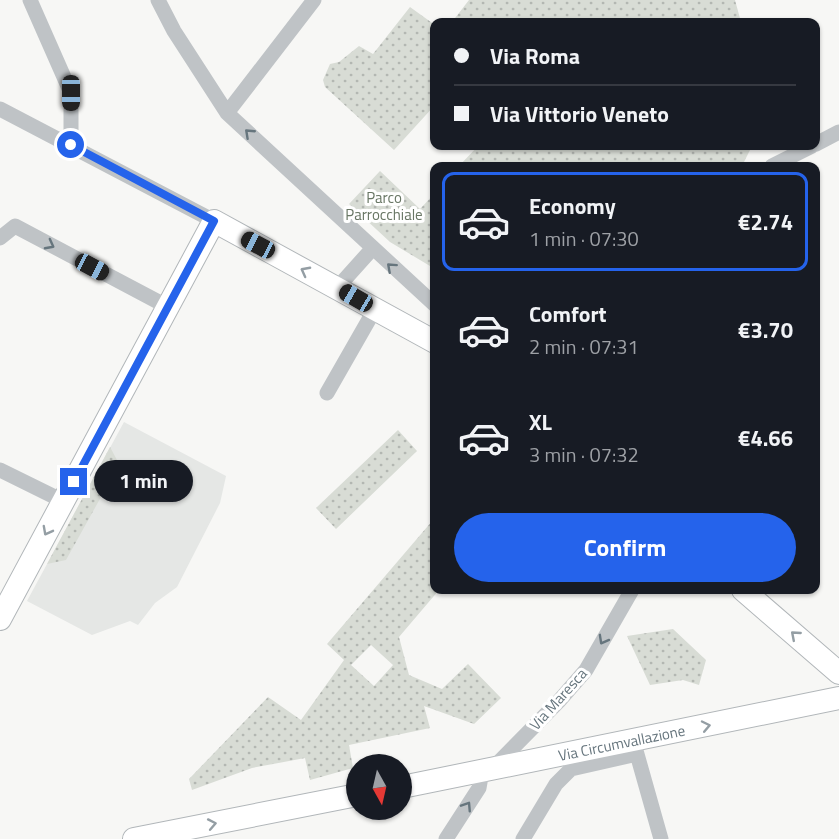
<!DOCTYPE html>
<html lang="en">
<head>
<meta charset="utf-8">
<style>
  body { margin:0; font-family:"Titillium Web",sans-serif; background:#242831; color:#f1f3f6; height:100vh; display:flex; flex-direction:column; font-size:22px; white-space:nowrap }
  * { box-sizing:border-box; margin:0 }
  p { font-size:20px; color:#9ea1a6 }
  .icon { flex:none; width:33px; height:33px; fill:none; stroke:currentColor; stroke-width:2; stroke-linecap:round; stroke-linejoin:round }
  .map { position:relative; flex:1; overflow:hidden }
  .panel { position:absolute; left:430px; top:162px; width:390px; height:432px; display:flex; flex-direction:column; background:#171b24; border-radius:12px; box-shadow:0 2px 4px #0004 }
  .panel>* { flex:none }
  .guide { position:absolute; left:430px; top:18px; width:390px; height:132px; border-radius:12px; box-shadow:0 2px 4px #0004; display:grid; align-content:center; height:132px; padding:0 24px; background:#171b24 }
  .needle { width:39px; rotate:172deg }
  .fabs { position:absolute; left:346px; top:754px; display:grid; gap:12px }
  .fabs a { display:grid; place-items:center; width:66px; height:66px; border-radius:50%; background:#171b24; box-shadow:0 2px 4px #0004; font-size:30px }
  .end { position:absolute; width:27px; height:27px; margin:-14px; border:8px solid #2563eb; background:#fff; box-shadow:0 0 0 3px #fff }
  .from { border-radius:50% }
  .bubble { position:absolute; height:42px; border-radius:21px; background:#171b24; box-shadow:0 2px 4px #0004; font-size:20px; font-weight:700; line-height:42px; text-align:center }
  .car { position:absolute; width:18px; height:36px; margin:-18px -9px; border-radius:8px; box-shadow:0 0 4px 2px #0007; background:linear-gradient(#222 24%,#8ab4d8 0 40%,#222 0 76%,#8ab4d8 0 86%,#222 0) }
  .guide b { display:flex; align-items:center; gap:21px; height:57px; font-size:22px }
  .guide b+b { border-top:2px solid #363941 }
  .guide i { width:15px; height:15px; background:#f1f3f6 }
  ul { padding:10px 0 0; list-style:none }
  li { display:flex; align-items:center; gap:18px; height:99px; margin:0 12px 9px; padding:0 12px; border:3px solid transparent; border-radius:12px }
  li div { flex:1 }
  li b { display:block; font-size:22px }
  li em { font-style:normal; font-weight:700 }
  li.on { border-color:#2563eb }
  li>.icon { width:54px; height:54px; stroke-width:1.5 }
  .cta { display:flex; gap:12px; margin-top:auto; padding:12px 24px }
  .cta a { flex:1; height:69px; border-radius:36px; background:#2563eb; color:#fff; font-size:24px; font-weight:700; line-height:69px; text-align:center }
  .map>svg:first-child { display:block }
</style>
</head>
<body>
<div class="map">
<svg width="839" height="839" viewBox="0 0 839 839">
  <defs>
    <pattern id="grass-dots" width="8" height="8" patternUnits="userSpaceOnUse" patternTransform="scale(1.5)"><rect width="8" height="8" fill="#d8dcd5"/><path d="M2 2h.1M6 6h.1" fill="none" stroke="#b3b7b2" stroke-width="1.8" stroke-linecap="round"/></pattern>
  </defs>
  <rect width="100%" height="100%" fill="#f7f7f5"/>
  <path fill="#e5e7e5" d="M 124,422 L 226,476 L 220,503 L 177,587 L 155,603 L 138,625 L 130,621 L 92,635 L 27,601 Z"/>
  <path fill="url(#grass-dots)" fill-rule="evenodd" d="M 469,0 L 735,0 L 741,22 L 452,22 Z
    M 410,7 L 435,25 L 435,105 L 394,150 L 325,87 L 323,80 L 330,64 L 339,62 L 359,46 L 373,54 Z
    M 478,146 L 752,146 L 742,166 L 459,166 Z
    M 380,171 L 420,209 L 435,193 L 435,269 L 390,242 L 349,204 Z
    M 398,430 L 417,451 L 336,529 L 316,508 Z
    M 110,447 L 117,460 L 116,470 L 66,560 L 47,564 Z
    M 433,520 L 435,590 L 439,590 L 399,637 L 409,675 L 442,689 L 468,664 L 501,698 L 474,724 L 424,706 L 430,728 L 349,745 L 353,768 L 310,780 L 305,758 L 252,768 L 192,790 L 189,779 L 268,697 L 301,720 L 344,660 L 327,644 ZM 371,645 L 393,665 L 374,686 L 351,665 Z
    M 673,629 L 706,660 L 699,685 L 683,680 L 650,685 L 627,636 Z"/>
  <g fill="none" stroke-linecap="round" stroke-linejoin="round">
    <g stroke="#b1b6b9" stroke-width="24">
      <g id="primary">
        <path d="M 743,590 L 839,673"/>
        <path d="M 0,619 L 214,221 L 435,342"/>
        <path id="s1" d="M 402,787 L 839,698"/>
        <path d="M 134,839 L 357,795"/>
      </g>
    </g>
    <path stroke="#bfc3c6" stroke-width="15" d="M 30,0 L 71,93 L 71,145
      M 158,0 L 174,31 L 227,113 L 435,305
      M 0,109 L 214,221
      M 227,113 L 314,0
      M 816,144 L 839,132
      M 772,166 L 812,146
      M 0,238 L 15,226 L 168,307
      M 337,288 L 372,249
      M 327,393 L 375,309
      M 0,470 L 63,501
      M 635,747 L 661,839
      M 493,768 L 559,701 L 586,670 L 632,590
      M 446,839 L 479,788 L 482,771
      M 523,839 L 556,784 L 571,769 L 637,754"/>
    <use href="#primary" stroke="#fff" stroke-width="22"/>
  </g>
  <defs><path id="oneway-chevron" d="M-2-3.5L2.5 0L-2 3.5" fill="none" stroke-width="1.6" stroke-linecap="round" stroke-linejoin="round" transform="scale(1.5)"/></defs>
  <g stroke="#66757d">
    <use href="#oneway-chevron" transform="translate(249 133) rotate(-137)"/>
    <use href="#oneway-chevron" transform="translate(50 245) rotate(28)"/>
    <use href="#oneway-chevron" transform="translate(391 267) rotate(-138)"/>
    <use href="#oneway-chevron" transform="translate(603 640) rotate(119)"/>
    <use href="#oneway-chevron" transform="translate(467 806) rotate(-57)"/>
  </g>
  <g stroke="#949ea4">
    <use href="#oneway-chevron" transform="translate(305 271) rotate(-152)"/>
    <use href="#oneway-chevron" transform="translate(47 531) rotate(118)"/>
    <use href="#oneway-chevron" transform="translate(795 635) rotate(-139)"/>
    <use href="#oneway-chevron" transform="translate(706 726) rotate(-12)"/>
    <use href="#oneway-chevron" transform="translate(212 824) rotate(-11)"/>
  </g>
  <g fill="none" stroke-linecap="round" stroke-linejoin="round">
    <path stroke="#2563eb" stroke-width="8" d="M 71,145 L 214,221 L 74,482"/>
  </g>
  <g text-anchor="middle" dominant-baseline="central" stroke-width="6" stroke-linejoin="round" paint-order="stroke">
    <g font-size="15" fill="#687664" stroke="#fff">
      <text x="384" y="197">Parco<tspan x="384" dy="17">Parrocchiale</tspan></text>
    </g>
    <g font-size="15" fill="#66757d" stroke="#fff">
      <text transform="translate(558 699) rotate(-48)">Via Maresca</text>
      <text stroke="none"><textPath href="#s1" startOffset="224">Via Circumvallazione</textPath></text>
    </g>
  </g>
</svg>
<div class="fabs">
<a><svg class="needle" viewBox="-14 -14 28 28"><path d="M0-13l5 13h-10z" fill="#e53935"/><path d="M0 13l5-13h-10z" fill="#9ea1a6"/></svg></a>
</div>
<i class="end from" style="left:71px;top:145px"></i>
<i class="end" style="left:74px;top:482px"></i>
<div class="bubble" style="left:94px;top:460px;width:99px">1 min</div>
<i class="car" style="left:71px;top:93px;rotate:180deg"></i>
<i class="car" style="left:258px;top:245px;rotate:298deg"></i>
<i class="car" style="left:92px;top:267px;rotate:118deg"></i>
<i class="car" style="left:356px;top:298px;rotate:300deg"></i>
<div class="guide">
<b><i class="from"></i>Via Roma</b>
<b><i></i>Via Vittorio Veneto</b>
</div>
<section class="panel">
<ul>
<li class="on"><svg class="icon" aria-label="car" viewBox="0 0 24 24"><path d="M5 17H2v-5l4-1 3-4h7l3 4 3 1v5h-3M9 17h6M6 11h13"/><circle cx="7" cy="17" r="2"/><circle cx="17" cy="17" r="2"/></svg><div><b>Economy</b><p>1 min · 07:30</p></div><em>€2.74</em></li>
<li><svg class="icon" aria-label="car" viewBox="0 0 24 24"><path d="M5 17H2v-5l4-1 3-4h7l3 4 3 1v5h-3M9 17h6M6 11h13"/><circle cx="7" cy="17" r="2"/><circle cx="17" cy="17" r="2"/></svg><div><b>Comfort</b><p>2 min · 07:31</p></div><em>€3.70</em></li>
<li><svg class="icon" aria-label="car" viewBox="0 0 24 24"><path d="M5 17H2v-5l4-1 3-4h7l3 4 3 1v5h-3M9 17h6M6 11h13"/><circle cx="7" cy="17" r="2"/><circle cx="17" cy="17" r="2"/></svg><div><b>XL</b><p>3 min · 07:32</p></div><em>€4.66</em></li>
</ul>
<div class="cta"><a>Confirm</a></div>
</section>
</div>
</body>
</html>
